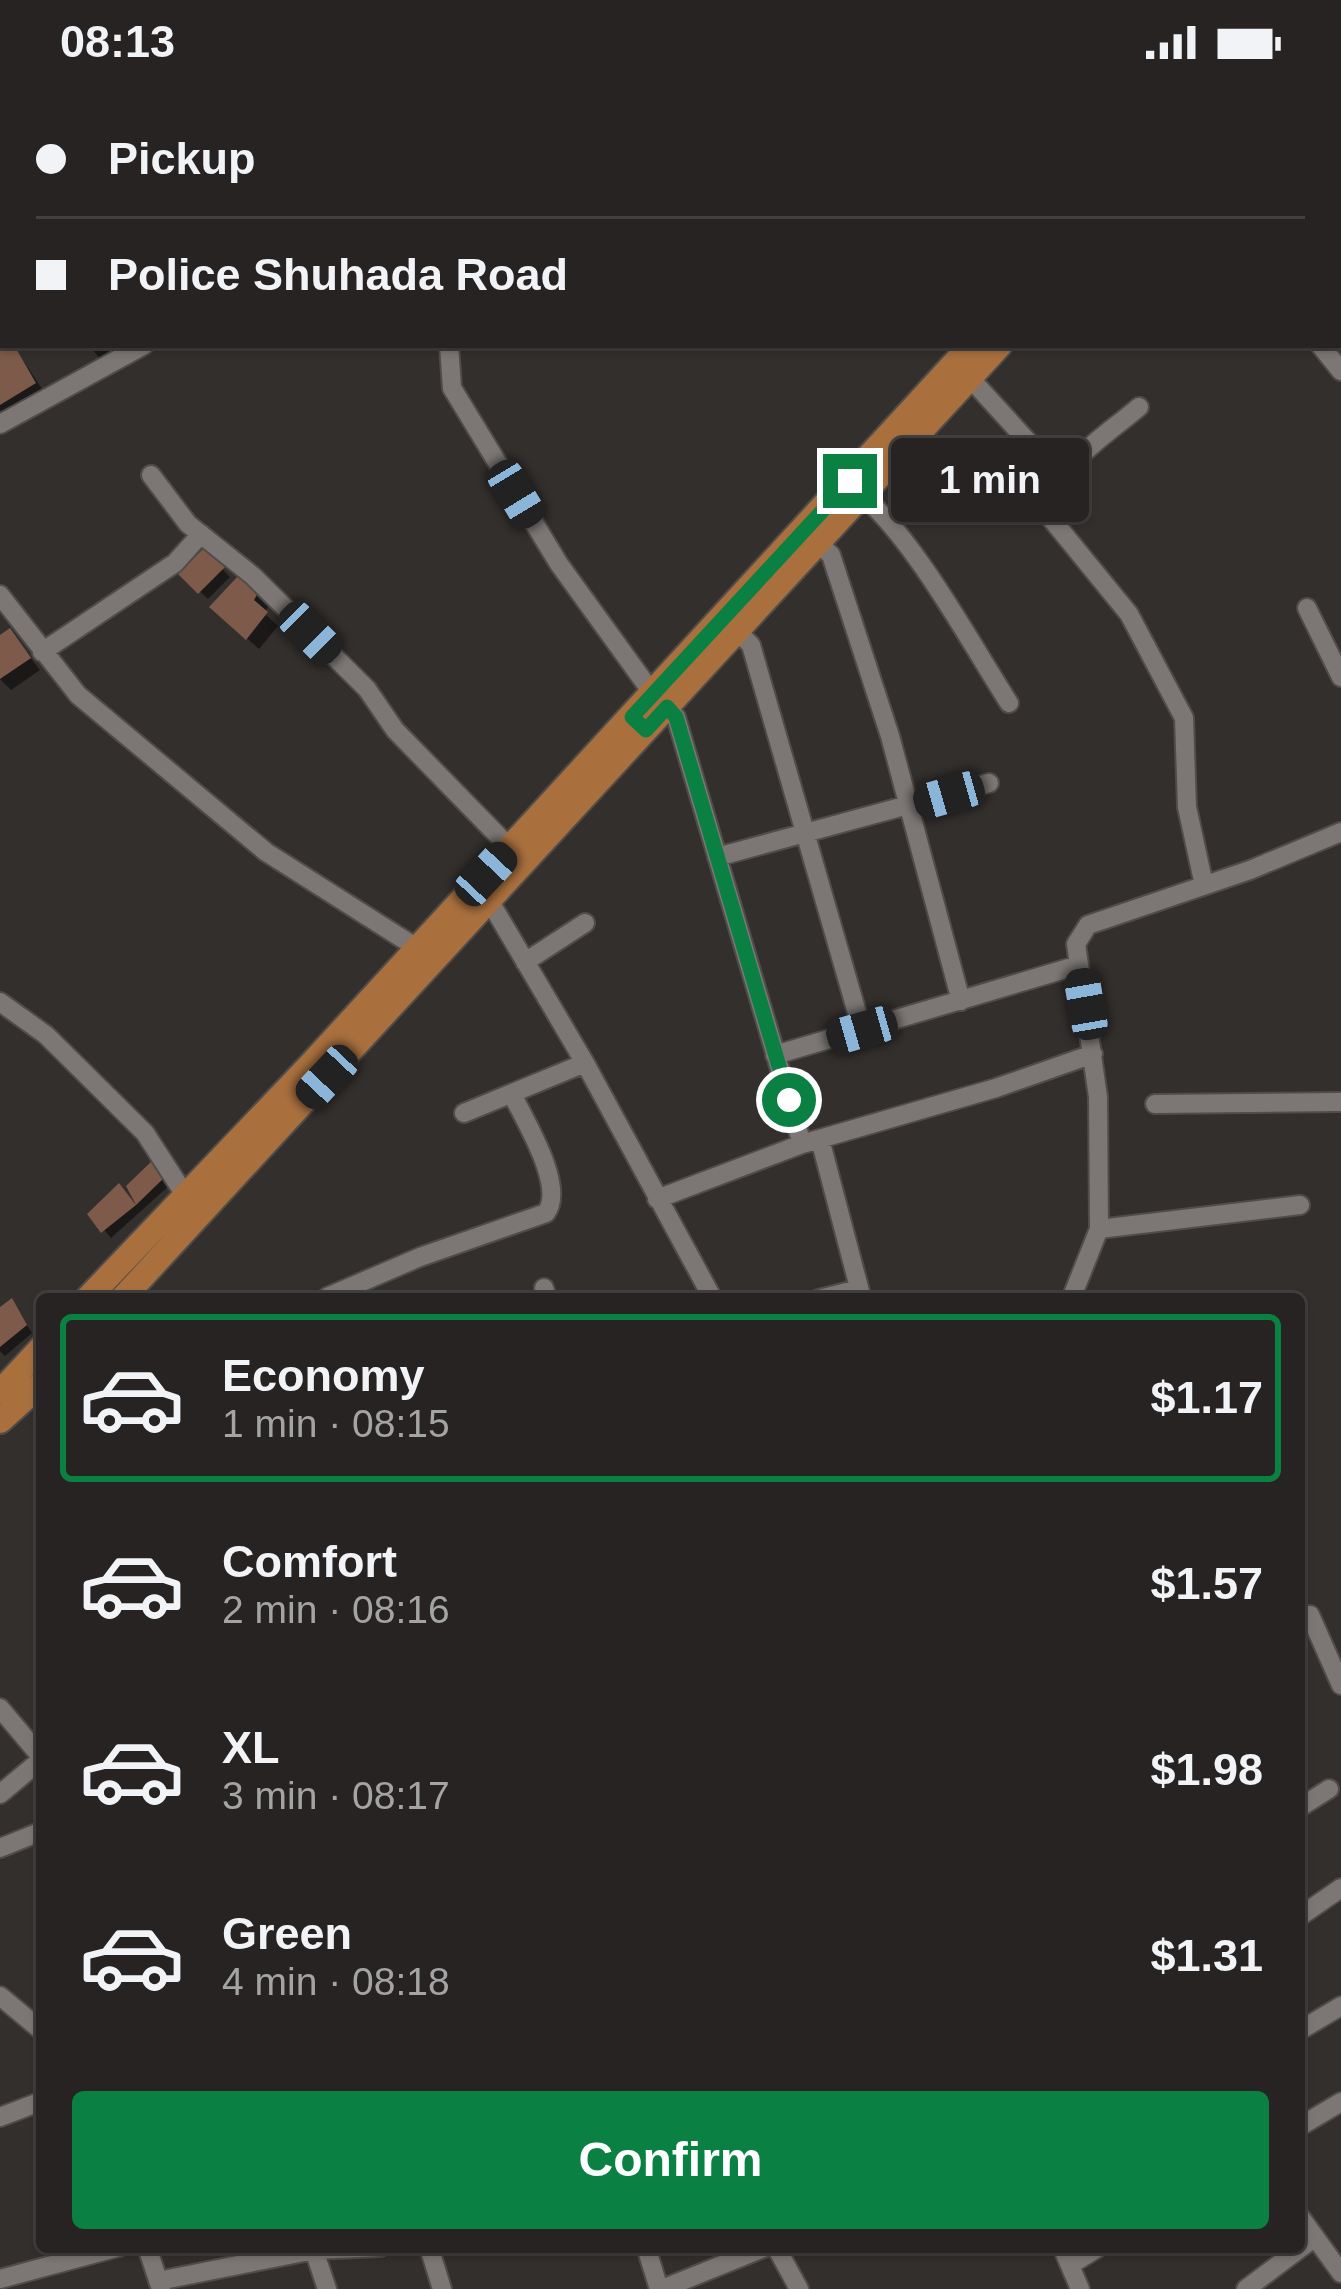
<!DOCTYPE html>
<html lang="en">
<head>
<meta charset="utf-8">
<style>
  body { margin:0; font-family:Arial,sans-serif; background:#2e2b2a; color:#f1f3f6; height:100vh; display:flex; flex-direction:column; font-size:45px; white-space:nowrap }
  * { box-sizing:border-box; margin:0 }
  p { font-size:39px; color:#a4a4a5 }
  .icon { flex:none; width:66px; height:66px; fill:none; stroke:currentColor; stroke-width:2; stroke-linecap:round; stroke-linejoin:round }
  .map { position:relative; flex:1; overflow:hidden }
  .drawer { position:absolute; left:36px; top:1209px; width:1269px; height:960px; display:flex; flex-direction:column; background:#262322; border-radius:12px; box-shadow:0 3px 9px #0004,0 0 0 3px #424040 }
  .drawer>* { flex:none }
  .banner { position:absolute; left:0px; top:0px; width:1341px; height:264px; box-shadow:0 3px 9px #0004,0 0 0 3px #424040; display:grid; align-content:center; height:264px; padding:0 36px; background:#262322 }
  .end { position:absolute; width:54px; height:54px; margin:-27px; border:15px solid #0b8043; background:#fff; box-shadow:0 0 0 6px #fff }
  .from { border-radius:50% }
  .bubble { position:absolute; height:84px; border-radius:12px; background:#262322; box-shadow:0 3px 9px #0004,0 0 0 3px #424040; font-size:39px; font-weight:600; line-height:84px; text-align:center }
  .car { position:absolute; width:36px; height:72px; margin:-36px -18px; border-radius:15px; box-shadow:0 0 9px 3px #0007; background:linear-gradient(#222 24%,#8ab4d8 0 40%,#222 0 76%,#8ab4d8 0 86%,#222 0) }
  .banner b { display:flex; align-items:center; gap:42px; height:114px; font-size:45px }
  .banner b+b { border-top:3px solid #424040 }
  .banner i { width:30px; height:30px; background:#f1f3f6 }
  ul { padding:21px 0 0; list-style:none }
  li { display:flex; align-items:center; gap:36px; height:168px; margin:0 24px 18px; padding:0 12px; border:6px solid transparent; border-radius:12px }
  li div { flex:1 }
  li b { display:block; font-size:45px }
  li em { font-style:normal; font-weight:600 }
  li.current { border-color:#0b8043 }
  li>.icon { width:108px; height:108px; stroke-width:1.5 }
  .primary-button { display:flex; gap:24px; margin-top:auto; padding:24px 36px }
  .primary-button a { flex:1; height:138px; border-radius:12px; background:#0b8043; color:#fff; font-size:48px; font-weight:600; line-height:138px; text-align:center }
  .status { display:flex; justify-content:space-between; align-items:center; height:84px; padding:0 60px; background:#262322; direction:ltr }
  .status svg { height:33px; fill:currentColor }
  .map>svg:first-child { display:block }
</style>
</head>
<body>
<div class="status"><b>08:13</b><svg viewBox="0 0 49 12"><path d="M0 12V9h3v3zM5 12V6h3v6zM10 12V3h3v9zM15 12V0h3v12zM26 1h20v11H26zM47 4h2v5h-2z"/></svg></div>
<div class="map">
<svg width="1341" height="2205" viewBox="0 0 1341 2205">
  <rect width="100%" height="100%" fill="#332f2d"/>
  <path fill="#0007" d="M 1,90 L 3,197 L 0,199 L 0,91 Z
    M 13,261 L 46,311 L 0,339 L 0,263 Z
    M 89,261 L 116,261 L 119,266 L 101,276 Z
    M 205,467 L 230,493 L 208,515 L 182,490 Z
    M 239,495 L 268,523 L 264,529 L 278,542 L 259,565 L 224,534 Z
    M 10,548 L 40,586 L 11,606 L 0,595 L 0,555 Z
    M 155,1078 L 171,1100 L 111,1154 L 91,1130 L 126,1110 L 137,1121 L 129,1103 Z
    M 11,1218 L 32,1249 L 5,1272 L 0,1267 L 0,1226 Z"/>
  <path fill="#7e5a4a" d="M 0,261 L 14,261 L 36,299 L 0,321 Z
    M 205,463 L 225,483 L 198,510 L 178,490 Z
    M 239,491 L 258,509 L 254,516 L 268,528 L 246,556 L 209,523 Z
    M 10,544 L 31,574 L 0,595 L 0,551 Z
    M 155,1074 L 166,1092 L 136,1121 L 101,1149 L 87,1130 L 119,1099 L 136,1121 L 126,1102 Z
    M 12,1214 L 27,1241 L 0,1263 L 0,1223 Z"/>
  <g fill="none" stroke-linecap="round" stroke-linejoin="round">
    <g stroke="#4f4c4a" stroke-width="22">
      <path id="minor" d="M 110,3 L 115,0
        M 0,65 L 3,63
        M 1338,120 L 1341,123
        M 0,198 L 3,197
        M 449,261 L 452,304 L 559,480 L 653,610
        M 1320,261 L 1341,287
        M 969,293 L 1053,385 L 1058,395
        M 1139,323 C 1108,350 1046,387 1049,432 L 1129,530 L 1184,634 L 1187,723 L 1204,801
        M 0,340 L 144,261
        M 151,391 L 188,440 L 253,492 L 367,605 L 395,646 L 510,764
        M 863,412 C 916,458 970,558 1009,619
        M 819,460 L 831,471 L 890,652 L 961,917
        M 0,511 L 78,611 L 266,768 L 417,864
        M 1307,524 L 1341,593
        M 738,548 L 751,561 L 862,946
        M 42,568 L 175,479 L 201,450
        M 667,623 L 676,633 L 802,1060
        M 717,773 L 989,699
        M 489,816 L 585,979 L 713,1215
        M 525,878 L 585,839
        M 0,918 L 46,951 L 145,1049 L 185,1111
        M 775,971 L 1079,881
        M 1155,1020 L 1341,1018
        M 464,1029 L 585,979
        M 820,1055 L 862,1215
        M 657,1115 L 802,1060 L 996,1004 L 1093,970
        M 1099,1145 L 1300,1121
        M 544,1204 L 548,1215
        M 327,1213 L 420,1173 L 546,1129 C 566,1103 525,1037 512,1010
        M 819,1215 L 859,1205
        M 1071,1215 L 1099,1145 L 1098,1013 L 1076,860 L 1088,841 L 1250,786 L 1341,748
        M 1310,1531 L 1341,1601
        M 0,1624 L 42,1674
        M 0,1710 L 42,1675
        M 1299,1724 L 1329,1705
        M 0,1764 L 42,1747
        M 1299,1833 L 1341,1804
        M 0,1912 L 42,1947
        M 1299,1947 L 1341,1922
        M 0,2033 L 42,2017
        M 1299,2043 L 1341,2018
        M 1299,2131 L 1341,2189
        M 147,2163 L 161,2205
        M 313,2163 L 327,2205
        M 429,2163 L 442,2205
        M 646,2163 L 659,2205
        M 776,2163 L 799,2205
        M 1062,2163 L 1080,2205
        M 1070,2181 L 1099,2163
        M 0,2195 L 119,2163
        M 158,2197 L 314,2166 L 380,2163
        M 662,2205 L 766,2163
        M 1246,2205 L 1315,2153"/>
    </g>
    <g stroke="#4f4c4a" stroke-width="28">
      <path id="major" d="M 1214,3 L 1217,0
        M 1240,3 L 1243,0
        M 87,1215 L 311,980 L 971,261
        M 122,1215 L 1000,261
        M 0,1308 L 42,1263
        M 0,1337 L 42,1299"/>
    </g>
    <use href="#minor" stroke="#7c7775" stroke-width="18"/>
    <use href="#major" stroke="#a9703e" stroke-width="24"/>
  </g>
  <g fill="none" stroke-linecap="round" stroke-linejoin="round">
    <path stroke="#0b8043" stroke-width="15" d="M 789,1016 L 676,633 L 667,623 L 646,646 L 632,633 L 850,397"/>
  </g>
</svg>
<i class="end from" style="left:789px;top:1016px"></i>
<i class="end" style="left:850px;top:397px"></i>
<div class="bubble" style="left:891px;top:354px;width:198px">1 min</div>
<i class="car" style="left:516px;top:410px;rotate:149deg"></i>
<i class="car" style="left:310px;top:549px;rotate:135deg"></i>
<i class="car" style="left:949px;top:711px;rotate:254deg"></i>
<i class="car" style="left:486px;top:790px;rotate:43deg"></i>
<i class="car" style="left:1086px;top:920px;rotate:350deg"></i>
<i class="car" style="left:862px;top:946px;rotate:254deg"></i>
<i class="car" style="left:327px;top:993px;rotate:223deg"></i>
<div class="banner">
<b><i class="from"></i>Pickup</b>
<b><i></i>Police Shuhada Road</b>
</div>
<section class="drawer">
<ul>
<li class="current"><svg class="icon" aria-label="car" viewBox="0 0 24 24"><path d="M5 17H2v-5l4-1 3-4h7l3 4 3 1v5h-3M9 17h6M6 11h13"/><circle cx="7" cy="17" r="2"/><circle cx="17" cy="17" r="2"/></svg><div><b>Economy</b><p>1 min · 08:15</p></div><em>$1.17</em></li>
<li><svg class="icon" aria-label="car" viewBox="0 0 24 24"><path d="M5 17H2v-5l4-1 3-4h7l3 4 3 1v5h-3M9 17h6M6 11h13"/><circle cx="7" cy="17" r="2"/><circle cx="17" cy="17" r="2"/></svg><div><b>Comfort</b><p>2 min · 08:16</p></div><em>$1.57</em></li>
<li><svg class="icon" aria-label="car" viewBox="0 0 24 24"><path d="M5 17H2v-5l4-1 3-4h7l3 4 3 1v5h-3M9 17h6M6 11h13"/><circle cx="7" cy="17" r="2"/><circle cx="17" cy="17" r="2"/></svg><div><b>XL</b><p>3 min · 08:17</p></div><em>$1.98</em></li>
<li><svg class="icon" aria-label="car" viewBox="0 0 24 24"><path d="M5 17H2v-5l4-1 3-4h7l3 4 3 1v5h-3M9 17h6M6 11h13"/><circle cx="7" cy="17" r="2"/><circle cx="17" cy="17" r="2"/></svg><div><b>Green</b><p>4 min · 08:18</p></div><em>$1.31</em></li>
</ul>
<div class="primary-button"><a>Confirm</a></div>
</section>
</div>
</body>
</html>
